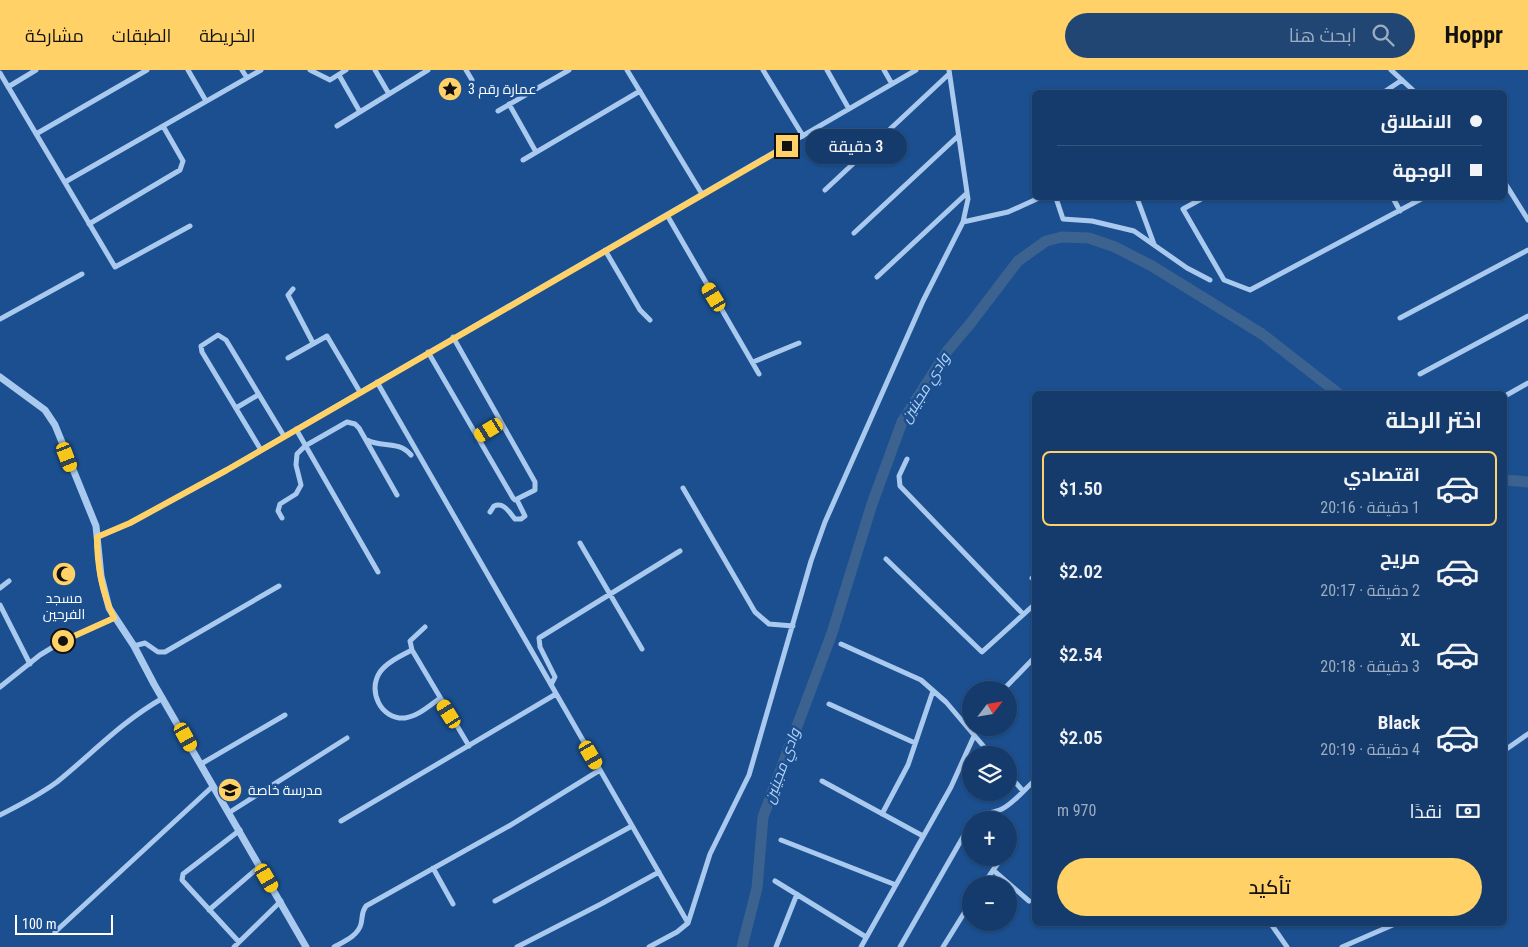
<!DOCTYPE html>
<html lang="ar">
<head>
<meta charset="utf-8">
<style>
  body { margin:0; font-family:"Roboto Condensed",Cairo,sans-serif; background:#214673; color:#f1f3f6; direction:rtl; height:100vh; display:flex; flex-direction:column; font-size:19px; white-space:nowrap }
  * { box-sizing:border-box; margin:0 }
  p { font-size:16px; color:#9dadc1 }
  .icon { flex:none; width:28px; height:28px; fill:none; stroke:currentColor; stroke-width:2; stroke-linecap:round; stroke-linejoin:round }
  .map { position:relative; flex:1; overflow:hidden; direction:ltr }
  .drawer { position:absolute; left:1032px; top:321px; width:475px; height:535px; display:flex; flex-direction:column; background:#143b6b; border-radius:8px; box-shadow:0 1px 4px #0004,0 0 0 1px #33557e; direction:rtl }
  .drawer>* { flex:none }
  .guide { position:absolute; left:1032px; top:20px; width:475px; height:110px; border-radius:8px; box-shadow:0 1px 4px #0004,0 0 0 1px #33557e; direction:rtl; display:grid; align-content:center; height:110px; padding:0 25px; background:#143b6b }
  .needle { width:32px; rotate:59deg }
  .controls { position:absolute; left:962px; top:611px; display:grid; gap:10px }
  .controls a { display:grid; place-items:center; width:55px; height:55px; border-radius:50%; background:#143b6b; box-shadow:0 1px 4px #0004,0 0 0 1px #33557e; font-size:25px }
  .scale { position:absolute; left:15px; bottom:12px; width:98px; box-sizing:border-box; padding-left:5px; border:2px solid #fff; border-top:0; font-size:14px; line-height:18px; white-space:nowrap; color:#fff; -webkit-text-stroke:4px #1b4f8f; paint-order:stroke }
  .end { position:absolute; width:22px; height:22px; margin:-11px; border:6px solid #ffd166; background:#111; box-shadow:0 0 0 2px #111 }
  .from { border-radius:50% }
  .bubble { position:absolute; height:35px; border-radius:18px; background:#143b6b; box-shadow:0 1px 4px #0004,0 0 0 1px #33557e; font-size:16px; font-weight:600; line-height:35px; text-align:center; direction:rtl }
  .car { position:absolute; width:15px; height:30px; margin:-15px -8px; border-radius:6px; box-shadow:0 0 4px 1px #0007; background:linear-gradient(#f5c518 24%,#345 0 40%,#f5c518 0 76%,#345 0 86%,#f5c518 0) }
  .guide b { display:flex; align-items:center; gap:18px; height:48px; font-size:19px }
  .guide b+b { border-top:1px solid #33557e }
  .guide i { width:12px; height:12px; background:#f1f3f6 }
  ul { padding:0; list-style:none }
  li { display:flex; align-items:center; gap:15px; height:75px; margin:0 10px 8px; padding:0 15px; border:2px solid transparent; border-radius:8px }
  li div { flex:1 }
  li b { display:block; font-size:19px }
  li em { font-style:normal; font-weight:600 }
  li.selected { border-color:#ffd166 }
  li>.icon { width:45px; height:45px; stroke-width:1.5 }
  h2 { padding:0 25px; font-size:22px; line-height:60px }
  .pay { display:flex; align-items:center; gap:12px; height:55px; padding:0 25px; font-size:19px }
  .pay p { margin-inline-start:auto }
  .primary-button { display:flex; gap:10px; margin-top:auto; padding:10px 25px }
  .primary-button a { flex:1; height:58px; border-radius:30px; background:#ffd166; color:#111; font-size:20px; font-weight:600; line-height:58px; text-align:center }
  header { display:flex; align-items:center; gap:30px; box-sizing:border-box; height:70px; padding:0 25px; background:#ffd166; color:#111 }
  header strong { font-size:24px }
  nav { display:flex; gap:28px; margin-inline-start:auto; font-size:18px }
  .search { width:350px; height:45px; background:#214673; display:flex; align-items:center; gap:12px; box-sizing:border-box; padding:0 18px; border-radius:28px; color:#9dadc1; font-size:19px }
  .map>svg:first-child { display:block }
</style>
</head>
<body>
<header>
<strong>Hoppr</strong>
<div class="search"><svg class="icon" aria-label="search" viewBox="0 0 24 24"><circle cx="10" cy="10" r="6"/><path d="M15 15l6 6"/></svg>ابحث هنا</div>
<nav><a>الخريطة</a><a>الطبقات</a><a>مشاركة</a></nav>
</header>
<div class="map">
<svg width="1528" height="877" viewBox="0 0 1528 877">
  <rect width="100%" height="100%" fill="#1b4f8f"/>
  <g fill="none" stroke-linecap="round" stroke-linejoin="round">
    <path stroke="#3c6290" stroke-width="11" d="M 1505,410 L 1528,412
      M 742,877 L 757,818 L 763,747 L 832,563 L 872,434 L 902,352 L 948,280 L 970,254 L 1018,191 L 1046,171 L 1062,167 L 1089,168 L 1115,177 L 1152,196 L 1262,264 L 1339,324"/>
    <path stroke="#a9c9ee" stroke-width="5" d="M 188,0 L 206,31
      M 242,0 L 247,8
      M 310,0 L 330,10 L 346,0
      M 375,0 L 389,24
      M 466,0 L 472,10
      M 627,0 L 702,124
      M 763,0 L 803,66
      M 827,0 L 849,39
      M 884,0 L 892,14
      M 1391,0 L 1415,22
      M 0,3 L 115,197 L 190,156
      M 339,5 L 360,42
      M 8,17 L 36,0
      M 1384,22 L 1402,10
      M 509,34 L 536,82
      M 498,41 L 569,0
      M 337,56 L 428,0
      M 36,64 L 147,0
      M 523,90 L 640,21
      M 65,112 L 261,0
      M 1505,113 L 1528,150
      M 825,120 L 949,4
      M 1056,128 L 1063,149 L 1092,151 L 1134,161 L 1187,198 L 1210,210
      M 1137,128 L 1154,174
      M 1203,128 L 1183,139 L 1224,210 L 1250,220 L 1423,128
      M 1393,128 L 1400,141
      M 667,145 L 759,304
      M 963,152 L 1008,142 L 1039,128
      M 89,154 L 180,100 L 183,91 L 163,56
      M 854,163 L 958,66
      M 605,180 L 640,240 L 650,250
      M 877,207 L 967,123
      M 293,219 L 288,225 L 313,273
      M 1400,248 L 1528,180
      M 0,249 L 82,204
      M 428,282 L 513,428 L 515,430 L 535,420 L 535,412 L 453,267
      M 288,288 L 327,266 L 360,322
      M 753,292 L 799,273
      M 1420,304 L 1528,246
      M 377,312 L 688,853
      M 1505,326 L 1528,313
      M 236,338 L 258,325
      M 296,359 L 378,502
      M 477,367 L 501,352
      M 367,370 C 382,378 398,370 411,385
      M 261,380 L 202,282 L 201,276 L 218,265 L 226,270 L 284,366
      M 907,389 L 899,406 L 900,416 L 1023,544
      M 683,418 L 755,542 L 769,554 L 793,556
      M 490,442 L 494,436 C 504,432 509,442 515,449 L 521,449 L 525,446 L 517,430
      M 282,448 L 278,441 L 280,434 L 296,424 L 301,415 L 296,395 L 297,384 L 305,376 L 347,352 L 355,354 L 359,358 L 397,425
      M 97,467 L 130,453 L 216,406 L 916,0
      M 580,473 L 642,579
      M 886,489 L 982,582 L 1035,534
      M 1032,508 L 1035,511
      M 0,518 L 9,511
      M 0,535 L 30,594
      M 425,557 L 410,571 L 412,580 L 469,676
      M 841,574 L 921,610 L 946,632 L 991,685
      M 134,576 L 145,573 L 158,582 L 165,582 L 279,516
      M 412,580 C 401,586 387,592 380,602 C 367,621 381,650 405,648 C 418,646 429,636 439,629
      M 551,615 L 555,607 L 540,577 L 539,568 L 680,481
      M 0,617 L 40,585 L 63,571 L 114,548
      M 1003,620 L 1035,587
      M 829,634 L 915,673
      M 1505,680 L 1528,664
      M 201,694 L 285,645
      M 1009,705 L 1023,721
      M 822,711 L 923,766
      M 230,742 L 347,668
      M 882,744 L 908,695 L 933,621
      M 0,745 C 20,735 39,725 57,712 C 94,682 121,652 163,628
      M 973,750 C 982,742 992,744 1002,739 C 1014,733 1025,719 1035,710
      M 341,751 L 556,624
      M 965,762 L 971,767
      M 781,770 L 896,815
      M 433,798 L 453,834
      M 993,800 L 1029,831
      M 775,811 L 866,867
      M 983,815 L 998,793 L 998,788
      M 495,831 L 632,756
      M 209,840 L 260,796
      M 1271,854 L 1287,877
      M 55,862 L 213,716
      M 239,872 L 182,810 L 183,804 L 240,760
      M 234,877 L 281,831
      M 334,877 C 343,872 358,866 361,854 C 363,846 361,843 366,836 L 509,756 L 600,700
      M 517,877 L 601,834 L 659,802
      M 649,877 L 677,862 L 688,853 L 710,784 L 749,705 L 811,491 L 825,452 L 923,231 L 963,152 L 968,129 L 949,0
      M 776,877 L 797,824
      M 861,877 L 951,717 L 974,666
      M 900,877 L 971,753
      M 943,877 L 971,832
      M 1342,877 L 1395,854"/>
    <path stroke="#a9c9ee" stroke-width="7" d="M 0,307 L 45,340 L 55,355 L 96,456 L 101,506 L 109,538 L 134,576 L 154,614 L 306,877"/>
  </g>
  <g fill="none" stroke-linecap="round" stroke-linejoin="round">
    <path stroke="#ffd166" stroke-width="6" d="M 63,571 L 114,548 C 102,523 97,495 97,467 L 130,453 L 227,400 L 787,76"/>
  </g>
  <defs>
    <g id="sight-disc" transform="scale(1.25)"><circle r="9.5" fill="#ffd166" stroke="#1b4f8f"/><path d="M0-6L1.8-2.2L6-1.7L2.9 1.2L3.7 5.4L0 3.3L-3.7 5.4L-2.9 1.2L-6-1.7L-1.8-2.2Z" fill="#111"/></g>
    <g id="mosque-disc" transform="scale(1.25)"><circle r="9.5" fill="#ffd166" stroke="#1b4f8f"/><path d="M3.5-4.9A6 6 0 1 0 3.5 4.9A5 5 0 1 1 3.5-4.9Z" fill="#111"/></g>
    <g id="school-disc" transform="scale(1.25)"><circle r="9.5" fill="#ffd166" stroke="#1b4f8f"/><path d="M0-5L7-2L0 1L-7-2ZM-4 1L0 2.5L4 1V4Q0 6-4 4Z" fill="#111"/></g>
  </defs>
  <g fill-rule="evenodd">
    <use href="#sight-disc" x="450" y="19"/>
    <use href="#mosque-disc" x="64" y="504"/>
    <use href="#school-disc" x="230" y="720"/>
  </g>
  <g text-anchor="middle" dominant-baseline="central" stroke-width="5" stroke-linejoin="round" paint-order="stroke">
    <g font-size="14" fill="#fff" stroke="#1b4f8f" text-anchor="start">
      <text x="468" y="19">عمارة رقم 3</text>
      <text x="64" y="528" text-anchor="middle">مسجد<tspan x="64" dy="16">الفرحين</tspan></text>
      <text x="248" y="720">مدرسة خاصة</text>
    </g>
    <g font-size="15" font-style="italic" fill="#b5d3f5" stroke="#1b4f8f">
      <text transform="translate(925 318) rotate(-58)">وادي مجينين</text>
      <text transform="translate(782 696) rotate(-70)">وادي مجينين</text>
    </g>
  </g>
</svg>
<div class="controls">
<a><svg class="needle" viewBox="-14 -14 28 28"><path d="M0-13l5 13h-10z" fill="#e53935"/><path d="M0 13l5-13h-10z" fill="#9dadc1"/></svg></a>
<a><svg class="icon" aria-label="layers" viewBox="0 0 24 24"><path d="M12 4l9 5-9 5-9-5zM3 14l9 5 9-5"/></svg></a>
<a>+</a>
<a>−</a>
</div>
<div class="scale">100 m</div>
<i class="end from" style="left:63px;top:571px"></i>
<i class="end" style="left:787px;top:76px"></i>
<div class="bubble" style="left:805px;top:59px;width:102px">3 دقيقة</div>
<i class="car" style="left:714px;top:227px;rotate:329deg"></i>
<i class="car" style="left:489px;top:360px;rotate:239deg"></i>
<i class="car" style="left:67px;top:387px;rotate:159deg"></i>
<i class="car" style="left:449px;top:644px;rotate:328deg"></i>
<i class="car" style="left:186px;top:667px;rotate:151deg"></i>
<i class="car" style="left:591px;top:685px;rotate:150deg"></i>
<i class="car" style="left:267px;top:808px;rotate:150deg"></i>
<div class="guide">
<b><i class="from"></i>الانطلاق</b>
<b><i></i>الوجهة</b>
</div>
<section class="drawer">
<h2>اختر الرحلة</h2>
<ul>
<li class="selected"><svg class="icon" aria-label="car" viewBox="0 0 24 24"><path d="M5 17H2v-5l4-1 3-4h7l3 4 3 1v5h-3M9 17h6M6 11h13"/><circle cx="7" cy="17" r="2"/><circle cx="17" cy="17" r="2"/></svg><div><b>اقتصادي</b><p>1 دقيقة · 20:16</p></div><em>$1.50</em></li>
<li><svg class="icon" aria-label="car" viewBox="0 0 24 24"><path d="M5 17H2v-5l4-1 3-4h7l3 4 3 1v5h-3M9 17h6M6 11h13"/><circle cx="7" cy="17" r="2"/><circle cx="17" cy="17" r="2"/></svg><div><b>مريح</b><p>2 دقيقة · 20:17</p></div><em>$2.02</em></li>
<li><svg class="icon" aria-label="car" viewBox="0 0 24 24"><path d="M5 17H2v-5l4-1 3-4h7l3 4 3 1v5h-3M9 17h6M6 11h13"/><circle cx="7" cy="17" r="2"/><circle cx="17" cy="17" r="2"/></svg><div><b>XL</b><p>3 دقيقة · 20:18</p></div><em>$2.54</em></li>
<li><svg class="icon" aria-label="car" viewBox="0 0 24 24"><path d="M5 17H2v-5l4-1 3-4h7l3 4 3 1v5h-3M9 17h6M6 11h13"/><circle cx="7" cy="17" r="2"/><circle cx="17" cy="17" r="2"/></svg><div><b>Black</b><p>4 دقيقة · 20:19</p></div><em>$2.05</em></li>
</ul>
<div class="pay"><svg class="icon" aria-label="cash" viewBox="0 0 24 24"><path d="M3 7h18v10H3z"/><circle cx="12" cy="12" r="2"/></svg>نقدًا<p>970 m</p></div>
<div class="primary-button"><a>تأكيد</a></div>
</section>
</div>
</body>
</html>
